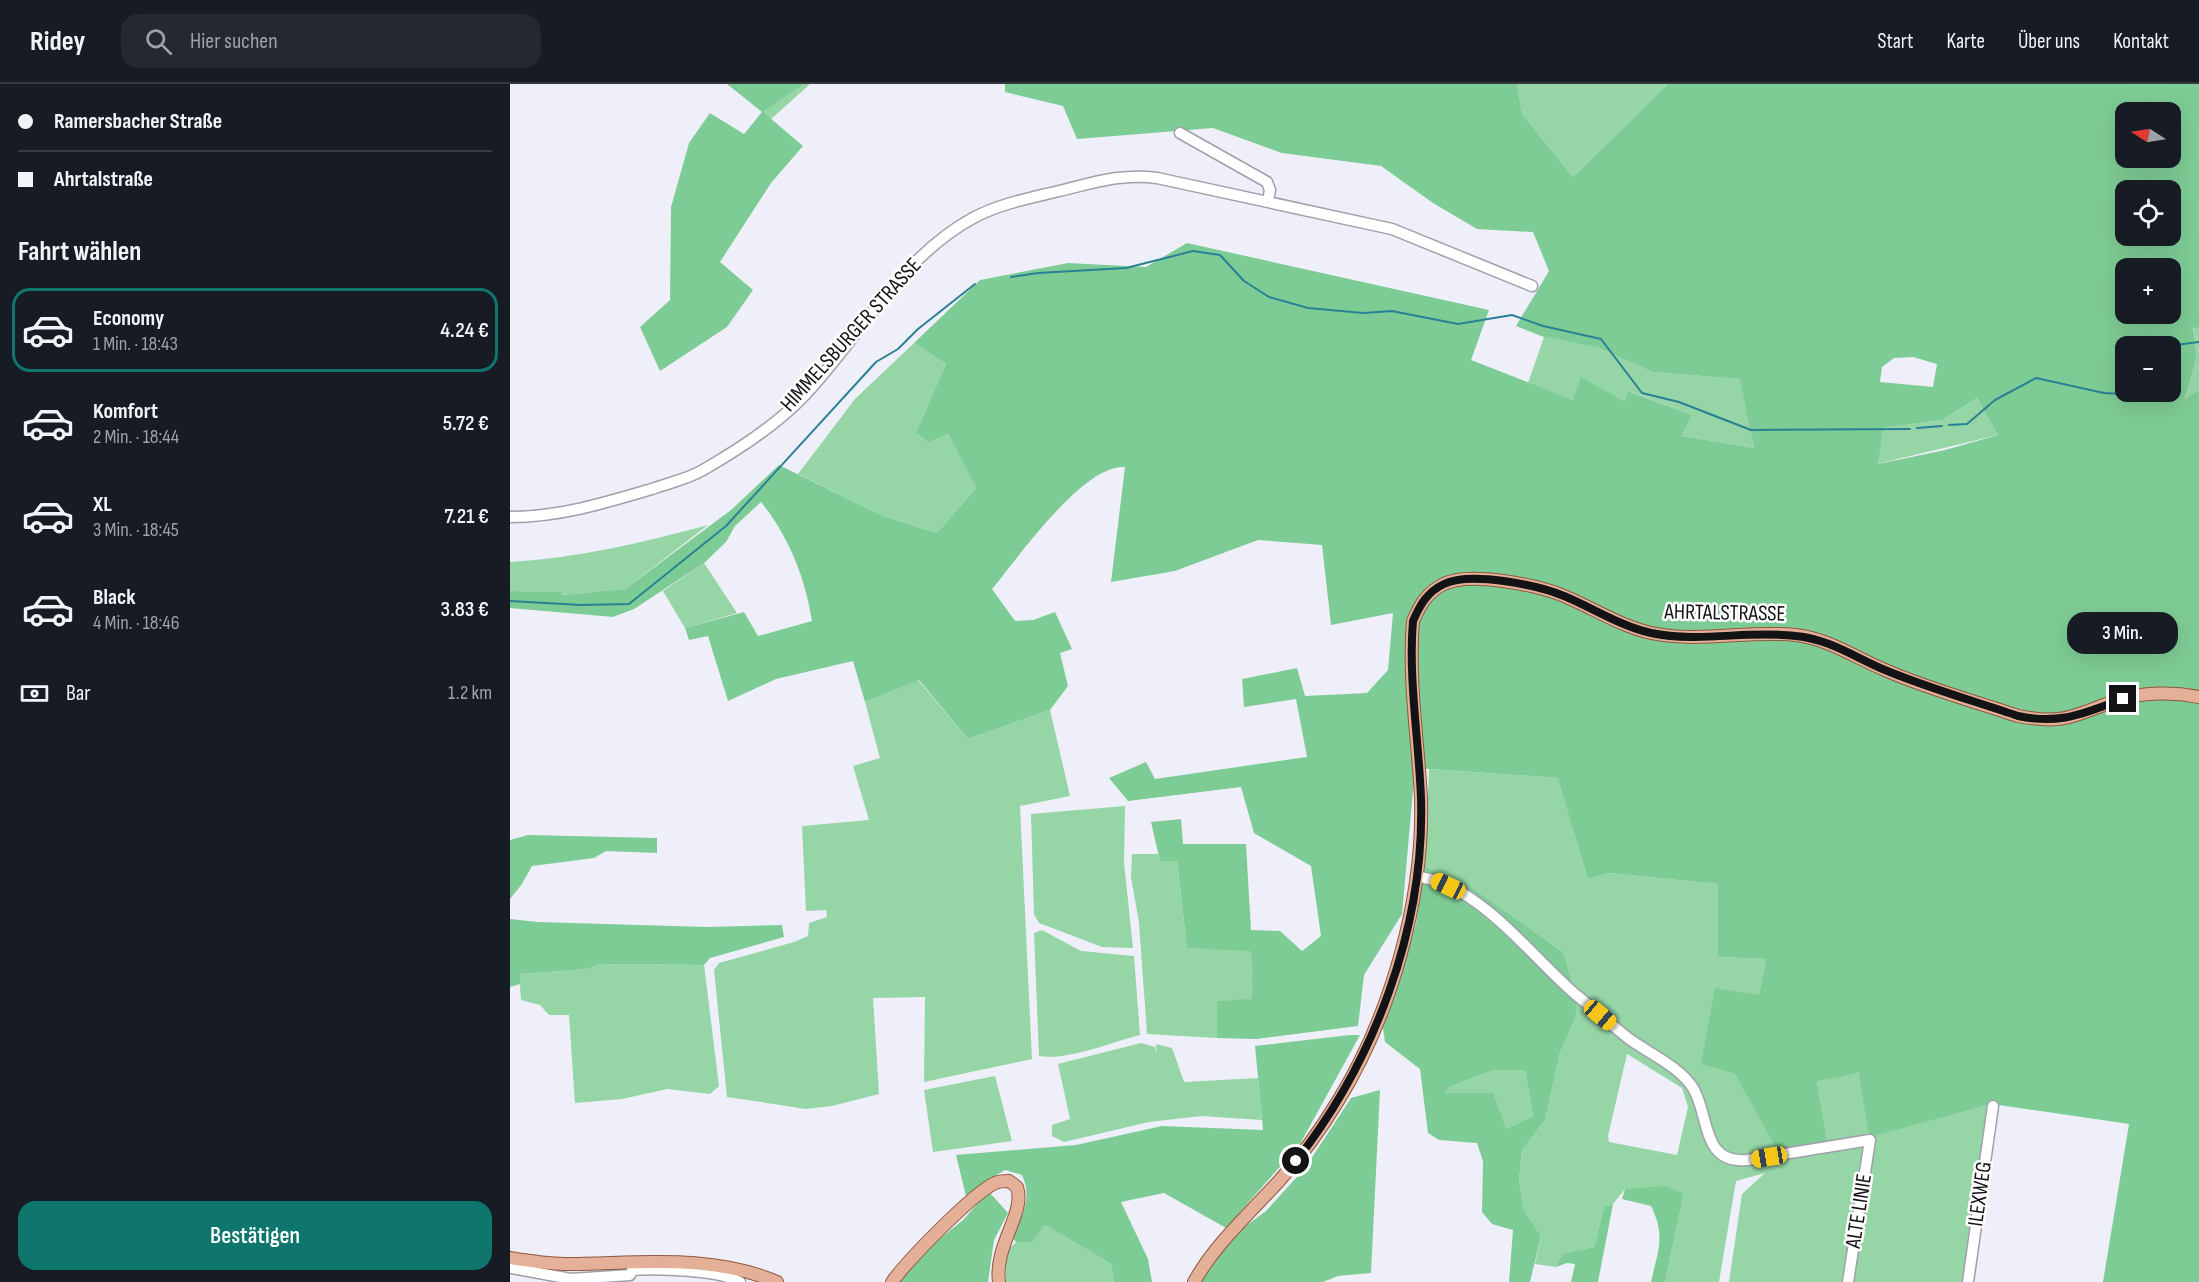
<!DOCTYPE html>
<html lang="de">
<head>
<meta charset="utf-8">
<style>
  body { margin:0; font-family:"Sofia Sans Condensed",sans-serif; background:#242831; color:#f1f3f6; height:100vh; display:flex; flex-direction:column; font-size:22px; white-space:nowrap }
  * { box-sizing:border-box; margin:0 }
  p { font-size:20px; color:#9ea1a6 }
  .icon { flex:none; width:33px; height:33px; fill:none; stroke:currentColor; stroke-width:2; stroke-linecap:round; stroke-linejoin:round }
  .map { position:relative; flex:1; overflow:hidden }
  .details { display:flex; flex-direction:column; background:#171b24; width:510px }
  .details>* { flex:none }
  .hud { display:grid; align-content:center; height:132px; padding:0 18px; background:#171b24 }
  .needle { width:39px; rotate:282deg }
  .tools { position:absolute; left:1605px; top:18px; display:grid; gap:12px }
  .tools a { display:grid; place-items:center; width:66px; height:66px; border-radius:12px; background:#171b24; box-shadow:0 6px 24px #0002; font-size:30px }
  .end { position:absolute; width:27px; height:27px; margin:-14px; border:8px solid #131316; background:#fff; box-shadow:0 0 0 3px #fff }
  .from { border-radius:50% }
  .bubble { position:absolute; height:42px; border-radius:18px; background:#171b24; box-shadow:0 6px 24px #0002; font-size:20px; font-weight:600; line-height:42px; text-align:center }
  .car { position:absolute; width:18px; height:36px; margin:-18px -9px; border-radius:8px; box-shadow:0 0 4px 2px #0007; background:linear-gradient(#f5c518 24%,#345 0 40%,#f5c518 0 76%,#345 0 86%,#f5c518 0) }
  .hud b { display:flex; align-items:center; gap:21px; height:57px; font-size:22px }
  .hud b+b { border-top:2px solid #363941 }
  .hud i { width:15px; height:15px; background:#f1f3f6 }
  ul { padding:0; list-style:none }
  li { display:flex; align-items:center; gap:18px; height:84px; margin:0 12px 9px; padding:0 6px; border:3px solid transparent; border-radius:18px }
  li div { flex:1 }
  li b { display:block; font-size:22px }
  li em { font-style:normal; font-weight:600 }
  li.selected { border-color:#0f766e }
  li>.icon { width:54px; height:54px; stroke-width:1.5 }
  h2 { padding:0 18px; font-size:27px; line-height:72px }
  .pay { display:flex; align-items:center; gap:15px; height:66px; padding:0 18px; font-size:22px }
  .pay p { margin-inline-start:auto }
  .primary-button { display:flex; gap:12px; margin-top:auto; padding:12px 18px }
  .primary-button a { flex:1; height:69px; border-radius:18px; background:#0f766e; color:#fff; font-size:24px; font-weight:600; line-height:69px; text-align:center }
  header { display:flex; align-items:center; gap:36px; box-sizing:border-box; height:84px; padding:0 30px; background:#171b24; border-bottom:2px solid #363941 }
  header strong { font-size:28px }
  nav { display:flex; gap:33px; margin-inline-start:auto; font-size:21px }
  .search { width:420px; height:54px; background:#242831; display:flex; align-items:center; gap:15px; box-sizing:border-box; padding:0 21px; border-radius:18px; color:#9ea1a6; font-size:22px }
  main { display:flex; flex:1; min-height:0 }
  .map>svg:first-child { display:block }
</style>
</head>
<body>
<header>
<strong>Ridey</strong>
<div class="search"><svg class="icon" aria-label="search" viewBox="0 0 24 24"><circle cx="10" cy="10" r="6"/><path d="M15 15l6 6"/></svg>Hier suchen</div>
<nav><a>Start</a><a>Karte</a><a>Über uns</a><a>Kontakt</a></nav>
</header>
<main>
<section class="details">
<div class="hud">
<b><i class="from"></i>Ramersbacher Straße</b>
<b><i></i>Ahrtalstraße</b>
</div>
<h2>Fahrt wählen</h2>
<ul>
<li class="selected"><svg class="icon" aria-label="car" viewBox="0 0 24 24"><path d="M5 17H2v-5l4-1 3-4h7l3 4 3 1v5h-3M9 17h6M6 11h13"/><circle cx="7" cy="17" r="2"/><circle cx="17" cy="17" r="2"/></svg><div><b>Economy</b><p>1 Min. · 18:43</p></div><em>4.24 €</em></li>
<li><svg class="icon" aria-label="car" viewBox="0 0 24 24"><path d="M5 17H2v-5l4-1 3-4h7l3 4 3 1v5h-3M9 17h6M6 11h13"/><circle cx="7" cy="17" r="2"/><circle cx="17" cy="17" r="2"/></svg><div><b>Komfort</b><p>2 Min. · 18:44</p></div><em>5.72 €</em></li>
<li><svg class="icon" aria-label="car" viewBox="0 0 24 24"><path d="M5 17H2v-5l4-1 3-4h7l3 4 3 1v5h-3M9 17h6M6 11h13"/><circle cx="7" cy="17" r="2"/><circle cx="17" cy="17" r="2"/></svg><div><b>XL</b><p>3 Min. · 18:45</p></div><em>7.21 €</em></li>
<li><svg class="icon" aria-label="car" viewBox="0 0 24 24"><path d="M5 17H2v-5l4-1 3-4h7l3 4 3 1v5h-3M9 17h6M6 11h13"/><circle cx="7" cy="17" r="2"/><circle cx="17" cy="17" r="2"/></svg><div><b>Black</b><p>4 Min. · 18:46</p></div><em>3.83 €</em></li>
</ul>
<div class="pay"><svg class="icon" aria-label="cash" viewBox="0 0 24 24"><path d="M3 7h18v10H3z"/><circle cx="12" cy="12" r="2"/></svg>Bar<p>1.2 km</p></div>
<div class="primary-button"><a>Bestätigen</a></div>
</section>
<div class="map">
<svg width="1689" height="1198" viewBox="0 0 1689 1198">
  <rect width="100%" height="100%" fill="#efeffa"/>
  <path fill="#95d5a6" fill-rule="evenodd" d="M 294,0 L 300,0 L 260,36 L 252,28 Z
    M 1007,0 L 1158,0 L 1063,93 L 1012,30 Z
    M 1683,243 L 1689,243 L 1689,306 L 1675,316 L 1687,273 Z
    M 1034,253 L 1089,264 L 1142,288 L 1231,295 L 1244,364 L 1172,352 L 1182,331 L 1119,307 L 1115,319 L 1063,316 L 1018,299 Z
    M 404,259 L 436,280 L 406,348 L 438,350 L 466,404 L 427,449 L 373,432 L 288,390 L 345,315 Z
    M 1467,314 L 1488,351 L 1367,380 L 1373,344 L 1432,336 Z
    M 198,441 L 115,505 L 51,511 L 50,508 L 0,507 L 0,478 C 68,474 132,459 198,441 Z
    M 194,479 L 227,529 L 175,544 L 153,507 Z
    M 408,596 L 458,655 L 540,626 L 560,712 L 510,722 L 522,975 L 414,998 L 415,913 L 363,914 L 369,1010 L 322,1022 L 296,1025 L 217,1013 L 204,886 L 209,879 L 284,858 L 298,852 L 299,839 L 317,833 L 316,826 L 296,827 L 292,742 L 359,736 L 343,682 L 370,674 L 355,618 Z
    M 919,685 L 1049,694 L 1078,795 L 1099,789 L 1209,800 L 1208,873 L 1256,875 L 1249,911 L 1224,989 L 1273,1075 L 1317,1067 L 1307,996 L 1350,989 L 1359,1052 L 1482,1020 L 1454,1198 L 1219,1198 L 1232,1110 L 1255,1089 L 1226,1097 L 1209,1198 L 1155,1198 L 1174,1110 L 1115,1105 L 1103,1120 L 1094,1123 L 1084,1163 L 1052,1170 L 1046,1183 L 1025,1180 L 1031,1152 L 1014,1126 L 1009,1097 L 1012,1066 L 1035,1036 L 1050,969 L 1065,934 L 1053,868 L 954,798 L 915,783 ZM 1117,970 L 1172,1004 L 1178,1023 L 1167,1071 L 1099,1058 L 1098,1052 Z
    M 615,722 L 614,778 L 623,864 L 592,863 L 529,839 L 524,830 L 521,730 Z
    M 622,770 L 648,770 L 650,777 L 667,777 L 677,864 L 741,866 L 742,916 L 707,917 L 707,954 L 637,950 L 629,839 L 621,793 Z
    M 532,846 L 571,867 L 624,872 L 630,951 C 602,958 557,977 529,972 L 524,849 Z
    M 88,880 L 194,881 L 209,1002 L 200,1010 L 157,1005 L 112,1015 L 65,1019 L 59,931 L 39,931 L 30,921 L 11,916 L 9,890 L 78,885 Z
    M 631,959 L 645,963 L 647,969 L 646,960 L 662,964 L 674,998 L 748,994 L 752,1036 L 691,1032 L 639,1038 L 554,1058 L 542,1052 L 542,1041 L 560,1035 L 548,980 Z
    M 984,986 L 1015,986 L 1023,1032 L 996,1045 L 934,1010 L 939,1003 Z
    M 485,992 L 502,1057 L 423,1068 L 414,1006 Z
    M 535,1141 L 601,1180 L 604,1198 L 496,1198 L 496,1168 L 506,1158 L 523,1158 Z"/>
  <path fill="#7ecc95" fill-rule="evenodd" d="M 217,0 L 294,0 L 253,28 L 293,62 L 261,99 L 210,178 L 243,206 L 217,243 L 150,287 L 130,243 L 160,216 L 161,123 L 179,59 L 200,29 L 234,50 L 252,28 Z
    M 495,0 L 1007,0 L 1012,30 L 1063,93 L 1158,0 L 1689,0 L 1689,243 L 1683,244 L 1687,273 L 1675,315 L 1689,306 L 1689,1198 L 1593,1198 L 1619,1040 L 1482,1020 L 1359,1053 L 1349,989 L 1307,997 L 1318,1067 L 1273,1076 L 1224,989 L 1191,980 L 1205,904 L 1249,911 L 1256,875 L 1208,873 L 1208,800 L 1099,789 L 1078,795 L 1048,694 L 905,684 L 892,830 L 854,891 L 848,942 L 746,955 L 707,954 L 707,917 L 742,915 L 741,867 L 677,864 L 667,777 L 650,777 L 641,738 L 671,735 L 673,760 L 736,760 L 741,846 L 770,847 L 792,867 L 811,852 L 801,782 L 744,749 L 731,703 L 618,717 L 599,694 L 636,678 L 645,695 L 797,673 L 786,615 L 734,623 L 732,595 L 787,584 L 795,612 L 857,609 L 878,586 L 883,529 L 821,541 L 812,461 L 748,456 L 665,487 L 601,498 L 615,383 C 574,379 507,475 482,505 L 505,537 L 523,536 L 545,528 L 562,565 L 550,569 L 558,602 L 540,626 L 458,655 L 409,596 L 355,618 L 343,577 L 266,595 L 218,617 L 198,552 L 179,556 L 175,544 L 234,528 L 248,552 L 302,537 C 295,493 279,453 251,418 L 225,442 L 216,458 L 194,479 L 124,525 L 103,533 L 0,524 L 0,507 L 51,508 L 51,511 L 115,505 L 221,426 L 269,381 L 373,432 L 427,449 L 466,404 L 438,350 L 418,358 L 406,348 L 436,280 L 404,259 L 470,196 L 558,179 L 636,183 L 677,159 L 979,226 L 961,276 L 1063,316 L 1071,293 L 1115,318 L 1118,307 L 1182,331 L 1172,352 L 1244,364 L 1230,295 L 1142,288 L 1089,264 L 1034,253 L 1006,242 L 1039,187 L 1023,148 L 967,145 L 923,119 L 871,82 L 772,69 L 703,44 L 567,55 L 553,22 L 495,8 ZM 1616,28 L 1660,28 L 1660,74 L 1616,74 ZM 1616,106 L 1660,106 L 1660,152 L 1616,152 ZM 1616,184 L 1660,184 L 1660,230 L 1616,230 ZM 1616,262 L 1660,262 L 1660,308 L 1616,308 ZM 1403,273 L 1427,280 L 1423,303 L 1370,298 L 1372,283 L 1384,274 ZM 1467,314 L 1488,351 L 1435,366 L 1368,380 L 1373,344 L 1432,336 Z
    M 18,751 L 147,754 L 147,769 L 96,767 L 84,774 L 22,782 L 12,800 L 0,815 L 0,756 Z
    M 915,783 L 954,798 L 1053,868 L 1067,918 L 1065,934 L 1050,969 L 1035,1036 L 1012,1066 L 1009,1097 L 1014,1126 L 1031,1152 L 1020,1198 L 999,1198 L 1003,1146 L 982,1140 L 972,1128 L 973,1077 L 967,1059 L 929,1056 L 918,1049 L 910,985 L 875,958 L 872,938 L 883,913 L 906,840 ZM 984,986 L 1015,986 L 1023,1032 L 996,1045 L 983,1009 L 935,1009 L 939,1003 Z
    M 0,835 L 28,838 L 197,843 L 272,841 L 274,853 L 200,874 L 194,881 L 88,880 L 78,885 L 10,890 L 10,900 L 0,903 Z
    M 840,951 L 850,951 L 790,1060 L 716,1144 L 654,1109 L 611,1118 L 638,1175 L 642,1198 L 604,1198 L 601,1180 L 535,1141 L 523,1158 L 506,1158 L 502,1153 C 512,1132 523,1115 512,1091 L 495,1086 L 470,1101 L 457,1116 L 446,1071 L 566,1061 L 652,1042 L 753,1046 L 745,962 Z
    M 870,1006 L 861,1189 L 828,1192 L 813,1198 L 690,1198 L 722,1152 L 756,1127 L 795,1084 L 841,1014 Z
    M 1155,1102 L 1174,1110 L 1155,1198 L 1141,1198 C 1148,1166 1156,1153 1141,1122 L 1112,1115 L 1115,1105 Z
    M 477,1109 L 481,1110 L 498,1129 L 484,1156 L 478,1198 L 389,1198 L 421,1162 L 453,1136 Z
    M 1103,1120 L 1088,1198 L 1061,1198 L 1065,1180 L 1057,1179 L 1046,1183 L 1052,1170 L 1084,1163 L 1094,1123 Z"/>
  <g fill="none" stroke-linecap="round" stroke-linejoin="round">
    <path stroke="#298195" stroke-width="2" d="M 501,193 L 528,189 L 616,184 L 683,167 L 710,171 L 734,197 L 759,213 L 798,224 L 853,229 L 882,227 L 948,240 L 1002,231 L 1033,242 L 1091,255 L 1132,309 L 1169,318 L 1241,346 L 1400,345
      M 1657,262 L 1689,258
      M 1439,341 L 1457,340 L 1485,316 L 1526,294 L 1594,309 L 1613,310 L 1616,308
      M 1407,344 L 1432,342
      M 0,517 L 71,521 L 119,520 L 216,442 L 366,278 L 388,265 L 408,245 L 465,200"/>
    <g stroke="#a0a0ab" stroke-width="13">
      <path id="minor" d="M 670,49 L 757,98 L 760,106 L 758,117
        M 0,433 C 49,433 95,419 142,405 C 158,399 178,395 193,386 C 226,367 265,342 292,314 C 349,255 388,175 463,134 C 489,120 520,114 549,107 C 583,99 611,89 647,94 L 882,145 L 1022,202
        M 906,792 C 921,795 936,799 949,807 C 995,834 1026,876 1065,910 C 1083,924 1100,940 1118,954 C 1138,969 1169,982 1183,1004 C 1200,1032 1191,1080 1237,1076 L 1360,1056 L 1338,1198
        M 2,1184 L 61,1195
        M 61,1198 L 61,1195 L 120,1191 L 122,1186 C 148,1184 210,1186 230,1198
        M 1458,1198 L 1483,1022"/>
    </g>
    <g stroke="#8f573d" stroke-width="14">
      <path id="major" d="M 0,1174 C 18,1177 36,1180 55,1180 C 126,1180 199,1169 267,1198
        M 382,1198 C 398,1176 462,1110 485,1099 C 490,1097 494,1097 499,1097 L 507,1103 C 516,1129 484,1161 489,1198
        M 684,1198 C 705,1160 740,1129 769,1097 C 791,1073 811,1045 828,1017 C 881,931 914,815 911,714 C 908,656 898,595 903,537 C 910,521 917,508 934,500 C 959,487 1027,501 1054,512 C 1083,524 1110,542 1141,549 C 1190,559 1238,546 1286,551 C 1319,555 1346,574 1375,586 C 1418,605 1464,617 1508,632 C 1558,642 1567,629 1611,615 C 1635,608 1664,608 1689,613"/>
    </g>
    <use href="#minor" stroke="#fff" stroke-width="10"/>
    <use href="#major" stroke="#e4b097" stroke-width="12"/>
  </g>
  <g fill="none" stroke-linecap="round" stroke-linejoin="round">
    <path stroke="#131316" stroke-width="8" d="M 786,1077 C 865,976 915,843 911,714 C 909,658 898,593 903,537 C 910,521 917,508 934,500 C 960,487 1027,501 1054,512 C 1083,524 1110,542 1141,549 C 1190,559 1238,546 1286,552 C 1319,555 1346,574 1375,586 C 1418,604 1464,617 1508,632 C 1552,641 1573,629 1613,615"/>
  </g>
  <g text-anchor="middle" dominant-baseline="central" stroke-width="5" stroke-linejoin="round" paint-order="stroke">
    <g font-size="22" fill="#131316" stroke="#fefefe">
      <text transform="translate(341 251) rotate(-48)">HIMMELSBURGER STRASSE</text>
      <text transform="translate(1215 529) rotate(1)">AHRTALSTRASSE</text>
      <text transform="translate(1470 1110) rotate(-82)">ILEXWEG</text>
      <text transform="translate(1349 1127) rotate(-81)">ALTE LINIE</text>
    </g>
  </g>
</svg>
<div class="tools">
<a><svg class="needle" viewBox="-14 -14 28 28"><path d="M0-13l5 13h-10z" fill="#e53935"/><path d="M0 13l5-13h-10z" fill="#9ea1a6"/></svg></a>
<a><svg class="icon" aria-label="locate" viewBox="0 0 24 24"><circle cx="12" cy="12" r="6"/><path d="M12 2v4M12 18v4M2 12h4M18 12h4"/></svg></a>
<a>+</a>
<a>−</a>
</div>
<i class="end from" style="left:786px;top:1077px"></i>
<i class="end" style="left:1613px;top:615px"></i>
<div class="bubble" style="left:1557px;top:528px;width:111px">3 Min.</div>
<i class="car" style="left:938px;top:802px;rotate:295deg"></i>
<i class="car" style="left:1090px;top:931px;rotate:130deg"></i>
<i class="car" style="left:1259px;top:1073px;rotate:260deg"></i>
</div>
</main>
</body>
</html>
